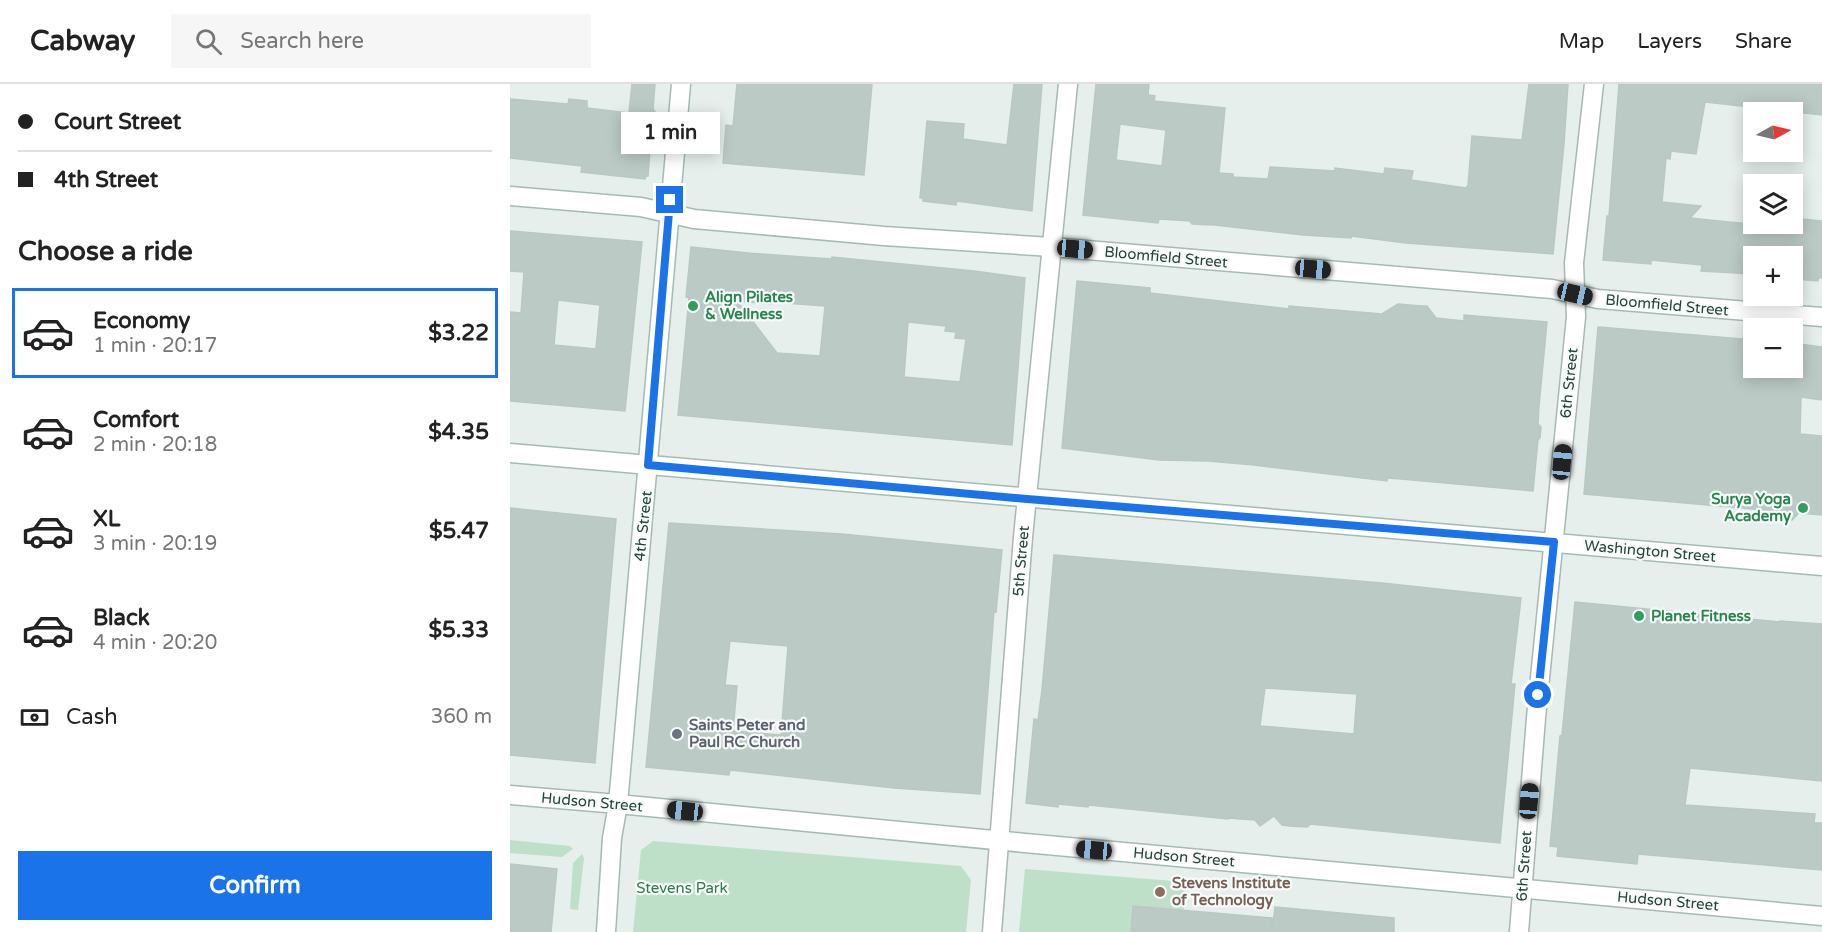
<!DOCTYPE html>
<html lang="en">
<head>
<meta charset="utf-8">
<style>
  body { margin:0; font-family:"Varela Round",sans-serif; background:#f6f6f6; color:#222; height:100vh; display:flex; flex-direction:column; font-size:22px; white-space:nowrap }
  * { box-sizing:border-box; margin:0 }
  p { font-size:20px; color:#767676 }
  .icon { flex:none; width:33px; height:33px; fill:none; stroke:currentColor; stroke-width:2; stroke-linecap:round; stroke-linejoin:round }
  .map { position:relative; flex:1; overflow:hidden }
  .details { display:flex; flex-direction:column; background:#fff; width:510px }
  .details>* { flex:none }
  .hud { display:grid; align-content:center; height:132px; padding:0 18px; background:#fff }
  .needle { width:39px; rotate:82deg }
  .buttons { position:absolute; left:1233px; top:18px; display:grid; gap:12px }
  .buttons a { display:grid; place-items:center; width:60px; height:60px; border-radius:0px; background:#fff; box-shadow:0 3px 15px #0003; font-size:30px }
  .end { position:absolute; width:27px; height:27px; margin:-14px; border:8px solid #1a73e8; background:#fff; box-shadow:0 0 0 3px #fff }
  .from { border-radius:50% }
  .bubble { position:absolute; height:42px; border-radius:0px; background:#fff; box-shadow:0 3px 15px #0003; font-size:20px; font-weight:700; line-height:42px; text-align:center }
  .car { position:absolute; width:18px; height:36px; margin:-18px -9px; border-radius:8px; box-shadow:0 0 4px 2px #0007; background:linear-gradient(#222 24%,#8ab4d8 0 40%,#222 0 76%,#8ab4d8 0 86%,#222 0) }
  .hud b { display:flex; align-items:center; gap:21px; height:57px; font-size:22px }
  .hud b+b { border-top:2px solid #e0e0e0 }
  .hud i { width:15px; height:15px; background:#222 }
  ul { padding:0; list-style:none }
  li { display:flex; align-items:center; gap:18px; height:90px; margin:0 12px 9px; padding:0 6px; border:3px solid transparent; border-radius:0px }
  li div { flex:1 }
  li b { display:block; font-size:22px }
  li em { font-style:normal; font-weight:700 }
  li.on { border-color:#1a73e8 }
  li>.icon { width:54px; height:54px; stroke-width:1.5 }
  h2 { padding:0 18px; font-size:27px; line-height:72px }
  .pay { display:flex; align-items:center; gap:15px; height:66px; padding:0 18px; font-size:22px }
  .pay p { margin-inline-start:auto }
  .primary-button { display:flex; gap:12px; margin-top:auto; padding:12px 18px }
  .primary-button a { flex:1; height:69px; border-radius:0px; background:#1a73e8; color:#fff; font-size:24px; font-weight:700; line-height:69px; text-align:center }
  header { display:flex; align-items:center; gap:36px; box-sizing:border-box; height:84px; padding:0 30px; background:#fff; border-bottom:2px solid #e0e0e0 }
  header strong { font-size:28px }
  nav { display:flex; gap:33px; margin-inline-start:auto; font-size:21px }
  .search { width:420px; height:54px; background:#f6f6f6; display:flex; align-items:center; gap:15px; box-sizing:border-box; padding:0 21px; border-radius:0px; color:#767676; font-size:22px }
  main { display:flex; flex:1; min-height:0 }
  .map>svg:first-child { display:block }
</style>
</head>
<body>
<header>
<strong>Cabway</strong>
<div class="search"><svg class="icon" aria-label="search" viewBox="0 0 24 24"><circle cx="10" cy="10" r="6"/><path d="M15 15l6 6"/></svg>Search here</div>
<nav><a>Map</a><a>Layers</a><a>Share</a></nav>
</header>
<main>
<section class="details">
<div class="hud">
<b><i class="from"></i>Court Street</b>
<b><i></i>4th Street</b>
</div>
<h2>Choose a ride</h2>
<ul>
<li class="on"><svg class="icon" aria-label="car" viewBox="0 0 24 24"><path d="M5 17H2v-5l4-1 3-4h7l3 4 3 1v5h-3M9 17h6M6 11h13"/><circle cx="7" cy="17" r="2"/><circle cx="17" cy="17" r="2"/></svg><div><b>Economy</b><p>1 min · 20:17</p></div><em>$3.22</em></li>
<li><svg class="icon" aria-label="car" viewBox="0 0 24 24"><path d="M5 17H2v-5l4-1 3-4h7l3 4 3 1v5h-3M9 17h6M6 11h13"/><circle cx="7" cy="17" r="2"/><circle cx="17" cy="17" r="2"/></svg><div><b>Comfort</b><p>2 min · 20:18</p></div><em>$4.35</em></li>
<li><svg class="icon" aria-label="car" viewBox="0 0 24 24"><path d="M5 17H2v-5l4-1 3-4h7l3 4 3 1v5h-3M9 17h6M6 11h13"/><circle cx="7" cy="17" r="2"/><circle cx="17" cy="17" r="2"/></svg><div><b>XL</b><p>3 min · 20:19</p></div><em>$5.47</em></li>
<li><svg class="icon" aria-label="car" viewBox="0 0 24 24"><path d="M5 17H2v-5l4-1 3-4h7l3 4 3 1v5h-3M9 17h6M6 11h13"/><circle cx="7" cy="17" r="2"/><circle cx="17" cy="17" r="2"/></svg><div><b>Black</b><p>4 min · 20:20</p></div><em>$5.33</em></li>
</ul>
<div class="pay"><svg class="icon" aria-label="cash" viewBox="0 0 24 24"><path d="M3 7h18v10H3z"/><circle cx="12" cy="12" r="2"/></svg>Cash<p>360 m</p></div>
<div class="primary-button"><a>Confirm</a></div>
</section>
<div class="map">
<svg width="1312" height="848" viewBox="0 0 1312 848">
  <rect width="100%" height="100%" fill="#e6efeb"/>
  <path fill="#bfe0c8" d="M 0,756 L 60,762 L 63,765 L 52,773 L 0,769 Z
    M 143,757 L 451,782 L 461,796 L 456,848 L 123,848 L 131,766 Z
    M 72,770 L 74,774 L 68,826 L 60,825 L 63,779 Z
    M 515,785 L 676,798 L 674,826 L 623,822 L 621,848 L 509,848 Z"/>
  <path fill="#bbcac4" stroke="#b8c9c2" stroke-width="1.5" fill-rule="evenodd" d="M 122,0 L 145,0 L 143,25 L 146,29 L 145,38 L 142,40 L 138,92 L 136,92 L 135,95 L 71,88 L 72,82 L 0,74 L 0,15 L 58,20 L 59,15 L 77,17 L 77,24 L 119,29 Z
    M 227,0 L 362,0 L 354,91 L 213,79 L 216,41 L 223,42 Z
    M 504,0 L 532,0 L 522,127 L 447,117 L 446,121 L 413,117 L 413,114 L 410,114 L 417,37 L 454,40 L 453,55 L 497,61 Z
    M 586,0 L 639,0 L 638,11 L 645,12 L 644,17 L 715,24 L 709,89 L 723,90 L 723,93 L 758,95 L 760,83 L 825,87 L 825,84 L 874,90 L 875,84 L 903,87 L 901,96 L 956,104 L 958,101 L 962,52 L 1012,56 L 1019,0 L 1058,0 L 1054,60 L 1043,170 L 896,159 L 841,152 L 841,154 L 793,151 L 705,141 L 682,140 L 680,137 L 649,135 L 648,139 L 573,131 ZM 610,40 L 656,46 L 652,82 L 606,76 Z
    M 1109,0 L 1312,0 L 1312,31 L 1195,18 L 1186,70 L 1161,67 L 1160,75 L 1156,74 L 1152,118 L 1191,122 L 1180,134 L 1219,138 L 1252,141 L 1282,140 L 1282,134 L 1312,137 L 1312,194 L 1308,194 L 1308,197 L 1286,195 L 1286,193 L 1282,193 L 1282,172 L 1244,172 L 1244,190 L 1191,187 L 1192,181 L 1141,176 L 1141,180 L 1093,176 L 1097,132 L 1099,132 Z
    M 0,147 L 132,158 L 115,327 L 0,317 L 0,228 L 11,229 L 14,188 L 0,187 ZM 48,216 L 90,221 L 86,265 L 44,261 Z
    M 181,163 L 238,169 L 321,175 L 322,173 L 464,187 L 515,194 L 502,361 L 168,331 L 179,214 L 176,213 ZM 227,217 L 261,220 L 261,218 L 315,222 L 310,272 L 267,269 ZM 398,238 L 436,242 L 435,247 L 446,248 L 445,254 L 456,255 L 450,298 L 394,293 Z
    M 567,197 L 640,204 L 640,209 L 779,225 L 779,222 L 872,230 L 888,220 L 911,222 L 917,222 L 926,234 L 954,237 L 954,231 L 1037,238 L 1029,322 L 1028,340 L 1031,343 L 1030,354 L 1028,356 L 1023,407 L 891,395 L 877,394 L 877,397 L 744,381 L 698,377 L 649,376 L 552,364 Z
    M 1088,243 L 1244,256 L 1244,284 L 1282,284 L 1282,259 L 1312,263 L 1312,316 L 1291,313 L 1290,350 L 1312,352 L 1312,431 L 1289,429 L 1282,436 L 1277,428 L 1074,410 Z
    M 0,424 L 106,435 L 85,679 L 0,671 Z
    M 159,439 L 332,450 L 492,466 L 486,528 L 484,527 L 470,710 L 384,704 L 220,686 L 219,691 L 136,683 ZM 220,557 L 278,562 L 271,651 L 223,647 L 227,602 L 215,601 Z
    M 544,471 L 872,499 L 1011,514 L 1001,600 L 1005,600 L 990,759 L 811,741 L 801,740 L 797,743 L 779,742 L 772,741 L 764,732 L 750,742 L 745,736 L 718,734 L 718,735 L 579,721 L 578,723 L 548,720 L 548,723 L 516,719 L 524,635 L 528,636 L 532,606 ZM 755,604 L 847,610 L 844,650 L 750,642 Z
    M 1065,518 L 1270,538 L 1270,537 L 1312,540 L 1312,697 L 1180,684 L 1175,721 L 1305,730 L 1304,739 L 1312,739 L 1312,786 L 1128,770 L 1127,780 L 1047,772 L 1048,763 L 1040,762 L 1050,652 L 1052,651 Z
    M 0,780 L 47,785 L 41,848 L 0,848 Z
    M 623,822 L 762,834 L 761,848 L 621,848 Z
    M 765,823 L 884,834 L 884,848 L 762,848 Z"/>
  <g fill="none" stroke-linecap="round" stroke-linejoin="round">
    <g stroke="#a8b8b2" stroke-width="21">
      <path id="street" d="M 482,848 L 513,453 L 558,0
        M 1009,848 L 1026,634 L 1066,233 L 1064,179 L 1084,0"/>
    </g>
    <g stroke="#a4bbb3" stroke-width="21">
      <path id="secondary" d="M 0,112 L 131,123 L 184,135 L 374,152 L 541,163 L 1042,205 L 1088,215 L 1312,233
        M 0,369 L 1312,482
        M 0,711 L 108,720 L 515,759 L 1312,832
        M 96,848 L 102,754 L 108,720 L 171,0"/>
    </g>
    <use href="#street" stroke="#fff" stroke-width="18"/>
    <use href="#secondary" stroke="#fff" stroke-width="18"/>
  </g>
  <g fill="none" stroke-linecap="round" stroke-linejoin="round">
    <path stroke="#1a73e8" stroke-width="8" d="M 160,116 L 138,381 L 517,415 L 1044,458 L 1028,611"/>
  </g>
  <g fill="#2e9e5b" stroke="#f7fbf9" stroke-width="2">
    <circle cx="183" cy="222" r="6"/>
    <circle cx="1293" cy="424" r="6"/>
    <circle cx="1129" cy="532" r="6"/>
  </g>
  <circle fill="#6b7280" stroke="#f7fbf9" stroke-width="2" cx="167" cy="650" r="6"/>
  <circle fill="#8d6e63" stroke="#f7fbf9" stroke-width="2" cx="650" cy="808" r="6"/>
  <g text-anchor="middle" dominant-baseline="central" stroke-width="4.5" stroke-linejoin="round" paint-order="stroke">
    <g font-size="15" fill="#24423a" stroke="#f7fbf9">
      <text transform="translate(656 173) rotate(5)">Bloomfield Street</text>
      <text transform="translate(1157 221) rotate(5)">Bloomfield Street</text>
      <text transform="translate(1059 299) rotate(-84)">6th Street</text>
      <text transform="translate(133 442) rotate(-84)">4th Street</text>
      <text transform="translate(1140 467) rotate(5)">Washington Street</text>
      <text transform="translate(511 477) rotate(-85)">5th Street</text>
      <text transform="translate(82 718) rotate(5)">Hudson Street</text>
      <text transform="translate(674 773) rotate(5)">Hudson Street</text>
      <text transform="translate(1014 782) rotate(-86)">6th Street</text>
      <text transform="translate(1158 817) rotate(5)">Hudson Street</text>
    </g>
    <g font-size="15" font-weight="bold" fill="#27864d" stroke="#f7fbf9" text-anchor="start">
      <text x="195" y="213">Align Pilates<tspan x="195" dy="17">&amp; Wellness</tspan></text>
      <text x="1281" y="415" text-anchor="end">Surya Yoga<tspan x="1281" dy="17">Academy</tspan></text>
      <text x="1141" y="532">Planet Fitness</text>
    </g>
    <g font-size="15" font-weight="bold" fill="#5b616d" stroke="#f7fbf9" text-anchor="start">
      <text x="179" y="641">Saints Peter and<tspan x="179" dy="17">Paul RC Church</tspan></text>
    </g>
    <g font-size="15" font-weight="bold" fill="#785e54" stroke="#f7fbf9" text-anchor="start">
      <text x="662" y="799">Stevens Institute<tspan x="662" dy="17">of Technology</tspan></text>
    </g>
    <g font-size="15" fill="#2d7a4b" stroke="#f7fbf9">
      <text x="172" y="804">Stevens Park</text>
    </g>
  </g>
</svg>
<div class="buttons">
<a><svg class="needle" viewBox="-14 -14 28 28"><path d="M0-13l5 13h-10z" fill="#e53935"/><path d="M0 13l5-13h-10z" fill="#767676"/></svg></a>
<a><svg class="icon" aria-label="layers" viewBox="0 0 24 24"><path d="M12 4l9 5-9 5-9-5zM3 14l9 5 9-5"/></svg></a>
<a>+</a>
<a>−</a>
</div>
<i class="end from" style="left:1028px;top:611px"></i>
<i class="end" style="left:160px;top:116px"></i>
<div class="bubble" style="left:111px;top:28px;width:99px">1 min</div>
<i class="car" style="left:565px;top:165px;rotate:95deg"></i>
<i class="car" style="left:803px;top:185px;rotate:95deg"></i>
<i class="car" style="left:1065px;top:210px;rotate:103deg"></i>
<i class="car" style="left:1052px;top:378px;rotate:6deg"></i>
<i class="car" style="left:1019px;top:717px;rotate:5deg"></i>
<i class="car" style="left:175px;top:727px;rotate:276deg"></i>
<i class="car" style="left:584px;top:766px;rotate:275deg"></i>
</div>
</main>
</body>
</html>
